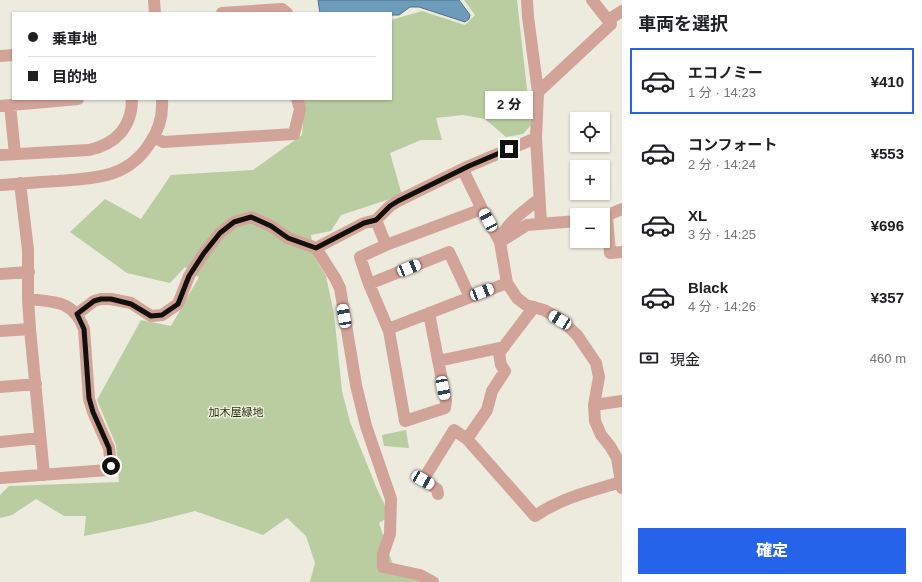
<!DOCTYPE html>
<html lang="ja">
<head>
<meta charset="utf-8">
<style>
  body { margin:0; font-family:Arial,"Noto Sans JP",sans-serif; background:#f2f2f2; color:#202124; height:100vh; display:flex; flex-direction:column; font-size:15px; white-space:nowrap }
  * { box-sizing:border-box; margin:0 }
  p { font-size:13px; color:#757577 }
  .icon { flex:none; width:22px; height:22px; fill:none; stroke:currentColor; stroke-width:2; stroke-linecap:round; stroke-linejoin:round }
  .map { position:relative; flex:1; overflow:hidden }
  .panel { display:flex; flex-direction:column; background:#fff; width:300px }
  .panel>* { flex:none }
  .banner { position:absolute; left:12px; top:12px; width:380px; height:88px; border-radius:0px; box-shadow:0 1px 3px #0004; display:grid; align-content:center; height:88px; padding:0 16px; background:#fff }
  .buttons { position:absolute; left:570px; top:112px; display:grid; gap:8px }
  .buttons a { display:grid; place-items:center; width:40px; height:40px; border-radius:0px; background:#fff; box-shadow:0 1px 3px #0004; font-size:20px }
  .end { position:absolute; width:18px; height:18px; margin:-9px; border:5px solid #12110d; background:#fff; box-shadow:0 0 0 2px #fff }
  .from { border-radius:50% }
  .bubble { position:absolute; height:28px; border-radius:0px; background:#fff; box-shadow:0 1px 3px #0004; font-size:13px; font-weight:800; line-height:28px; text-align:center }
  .car { position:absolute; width:12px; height:24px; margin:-12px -6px; border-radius:5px; box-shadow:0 0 3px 1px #0007; background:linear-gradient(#fff 24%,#345 0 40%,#fff 0 76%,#345 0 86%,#fff 0) }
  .banner b { display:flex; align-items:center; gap:14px; height:38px; font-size:15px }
  .banner b+b { border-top:1px solid #e0e0e0 }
  .banner i { width:10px; height:10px; background:#202124 }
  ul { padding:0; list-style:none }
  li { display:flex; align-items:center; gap:12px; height:66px; margin:0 8px 6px; padding:0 8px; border:2px solid transparent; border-radius:0px }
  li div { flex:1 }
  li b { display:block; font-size:15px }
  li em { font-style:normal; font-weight:800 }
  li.on { border-color:#2563eb }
  li>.icon { width:36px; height:36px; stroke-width:1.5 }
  h2 { padding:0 16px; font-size:18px; line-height:48px }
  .pay { display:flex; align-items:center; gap:10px; height:44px; padding:0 16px; font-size:15px }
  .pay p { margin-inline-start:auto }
  .button { display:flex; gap:8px; margin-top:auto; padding:8px 16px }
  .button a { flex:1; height:46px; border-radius:0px; background:#2563eb; color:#fff; font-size:16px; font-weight:800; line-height:46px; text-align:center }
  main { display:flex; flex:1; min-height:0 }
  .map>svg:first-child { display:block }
</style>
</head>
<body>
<main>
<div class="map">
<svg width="622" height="582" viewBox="0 0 622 582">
  <rect width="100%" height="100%" fill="#edeade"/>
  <path fill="#b9cda1" d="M 464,0 L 517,0 L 531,125 L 523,134 L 506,137 L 485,119 L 463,115 L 436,118 L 442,140 L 421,140 L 390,153 L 402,195 L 341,215 L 331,231 L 311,235 L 315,258 L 326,276 L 334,314 L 342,391 L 350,422 L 377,489 L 390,516 L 379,523 L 394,568 L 425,582 L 310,582 L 315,563 L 306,536 L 287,518 L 263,535 L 195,511 L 148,523 L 84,536 L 86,516 L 64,516 L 36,499 L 12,515 L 0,518 L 0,495 L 9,486 L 119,482 L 116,445 L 97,400 L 141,320 L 171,326 L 199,277 L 185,267 L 170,283 L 127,273 L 70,232 L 105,199 L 141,219 L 171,175 L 253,170 L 302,135 L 304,108 L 303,99 L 391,99 L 391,20 L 422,11 L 465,25 L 475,15 Z
    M 406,430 L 409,448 L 384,446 L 382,435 Z"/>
  <path fill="#6c9cb9" stroke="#517285" d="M 318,0 L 459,0 L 470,15 L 469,19 L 465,22 L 419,7 L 410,7 L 399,15 L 391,15 L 391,13 L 320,13 Z"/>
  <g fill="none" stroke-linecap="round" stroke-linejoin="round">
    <path stroke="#d2a399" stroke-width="12" d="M 154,0 L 155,13
      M 527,0 L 528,17 L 538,92
      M 222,13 L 282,9 L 287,13
      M 608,20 L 622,11
      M 0,56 L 13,55
      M 10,105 L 15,154
      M 0,106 L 78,99
      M 154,137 L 163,142 L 294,134 L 300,109 L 297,99
      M 0,155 L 89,150 C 115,144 132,128 132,99
      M 463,170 L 482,209 L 500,242 L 507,283 L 517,298 L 526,305 L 544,310 L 560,319 L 577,335 L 596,363 L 599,377 L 594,405 L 595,421 L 601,435 L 610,446 L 617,458 L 622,488
      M 20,183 L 28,250 L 28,299 L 30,329 L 44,475
      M 0,185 C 19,184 39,182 58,181 C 96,178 128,178 150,143 C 159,130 163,114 162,99
      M 607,216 L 610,253 L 622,252
      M 603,217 L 622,209
      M 376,220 L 386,245
      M 541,223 L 536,138 L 538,92 L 611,24 L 592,0
      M 500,241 C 504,225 523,212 535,202
      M 500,242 L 527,225 L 577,221
      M 316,248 L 335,278 L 340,288 L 356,385 L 366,426 L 391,499 L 390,534 L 383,554 L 383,567 L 420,575 L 433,582
      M 0,274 L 29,272
      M 369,284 L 449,252 L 470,297
      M 429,313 L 446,401 L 445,408 L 405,421 L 389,331 L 369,284 L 360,257 L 386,245 L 482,209
      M 77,314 L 94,301 L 101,299 L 111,299 L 131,303 L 151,316 L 162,315 L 178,304 L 189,276 L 204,253 L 220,233 L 234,222 L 251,217 L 271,226 L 288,238 L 316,248 L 364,223 L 376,220 L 390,206 L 398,201 L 469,166 L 536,138
      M 388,329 L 507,283
      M 0,331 L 30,329
      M 438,361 L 504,347
      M 0,387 L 36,384
      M 594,405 L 622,401
      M 467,439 L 487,410 L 492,391 L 505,371 L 501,365 L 499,353 L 534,307
      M 0,442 L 40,438
      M 0,478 L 108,470 L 111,466 L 109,448 L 93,412 L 89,399 L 84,329 C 73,300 55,302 28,299
      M 438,494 L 437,489 L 423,480 L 454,430 L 467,439 L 535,516 C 561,498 591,491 621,482"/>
  </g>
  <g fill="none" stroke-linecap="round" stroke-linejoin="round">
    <path stroke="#12110d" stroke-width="5" d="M 111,466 L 109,448 L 93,412 L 89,398 L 84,329 L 77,314 L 94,301 L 101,299 L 111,299 L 131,304 L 151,316 L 162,315 L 178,304 L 189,276 L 204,253 L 220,233 L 234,222 L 251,217 L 271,226 L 288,238 L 316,248 L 364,223 L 376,220 L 390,206 L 398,201 L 469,166 L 509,149"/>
  </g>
  <g text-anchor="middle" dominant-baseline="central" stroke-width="3" stroke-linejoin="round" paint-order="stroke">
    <g font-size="11" fill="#1f3100" stroke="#edeade">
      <text x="236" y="412">加木屋緑地</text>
    </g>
  </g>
</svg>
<div class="buttons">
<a><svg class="icon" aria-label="locate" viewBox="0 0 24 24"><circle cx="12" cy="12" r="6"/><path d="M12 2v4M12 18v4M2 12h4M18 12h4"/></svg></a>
<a>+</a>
<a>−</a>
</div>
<i class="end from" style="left:111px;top:466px"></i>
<i class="end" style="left:509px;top:149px"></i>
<div class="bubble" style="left:485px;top:91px;width:48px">2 分</div>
<i class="car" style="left:488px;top:220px;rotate:331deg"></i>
<i class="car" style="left:409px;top:268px;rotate:68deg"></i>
<i class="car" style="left:482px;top:292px;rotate:69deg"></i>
<i class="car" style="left:344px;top:316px;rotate:350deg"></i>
<i class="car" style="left:560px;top:320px;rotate:301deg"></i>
<i class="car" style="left:443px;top:388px;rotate:169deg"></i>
<i class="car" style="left:423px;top:480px;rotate:120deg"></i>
<div class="banner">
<b><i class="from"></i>乗車地</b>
<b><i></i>目的地</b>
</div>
</div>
<section class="panel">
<h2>車両を選択</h2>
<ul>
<li class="on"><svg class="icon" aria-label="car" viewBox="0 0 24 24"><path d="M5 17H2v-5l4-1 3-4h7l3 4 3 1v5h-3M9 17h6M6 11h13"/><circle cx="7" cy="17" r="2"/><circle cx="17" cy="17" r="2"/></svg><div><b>エコノミー</b><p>1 分 · 14:23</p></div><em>¥410</em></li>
<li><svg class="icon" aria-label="car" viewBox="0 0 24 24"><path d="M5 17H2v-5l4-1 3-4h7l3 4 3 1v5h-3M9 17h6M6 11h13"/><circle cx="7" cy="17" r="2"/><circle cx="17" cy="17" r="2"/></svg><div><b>コンフォート</b><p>2 分 · 14:24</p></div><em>¥553</em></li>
<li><svg class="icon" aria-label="car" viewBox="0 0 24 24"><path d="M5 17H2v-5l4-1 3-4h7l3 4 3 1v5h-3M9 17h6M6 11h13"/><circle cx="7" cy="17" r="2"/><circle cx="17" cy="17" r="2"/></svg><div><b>XL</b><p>3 分 · 14:25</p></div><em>¥696</em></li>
<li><svg class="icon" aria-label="car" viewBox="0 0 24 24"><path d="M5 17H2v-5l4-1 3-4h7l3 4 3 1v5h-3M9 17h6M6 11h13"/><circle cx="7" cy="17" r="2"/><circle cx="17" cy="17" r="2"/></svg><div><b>Black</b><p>4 分 · 14:26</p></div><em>¥357</em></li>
</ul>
<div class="pay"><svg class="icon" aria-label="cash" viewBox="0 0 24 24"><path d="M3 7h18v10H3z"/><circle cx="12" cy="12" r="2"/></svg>現金<p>460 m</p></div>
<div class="button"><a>確定</a></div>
</section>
</main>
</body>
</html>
